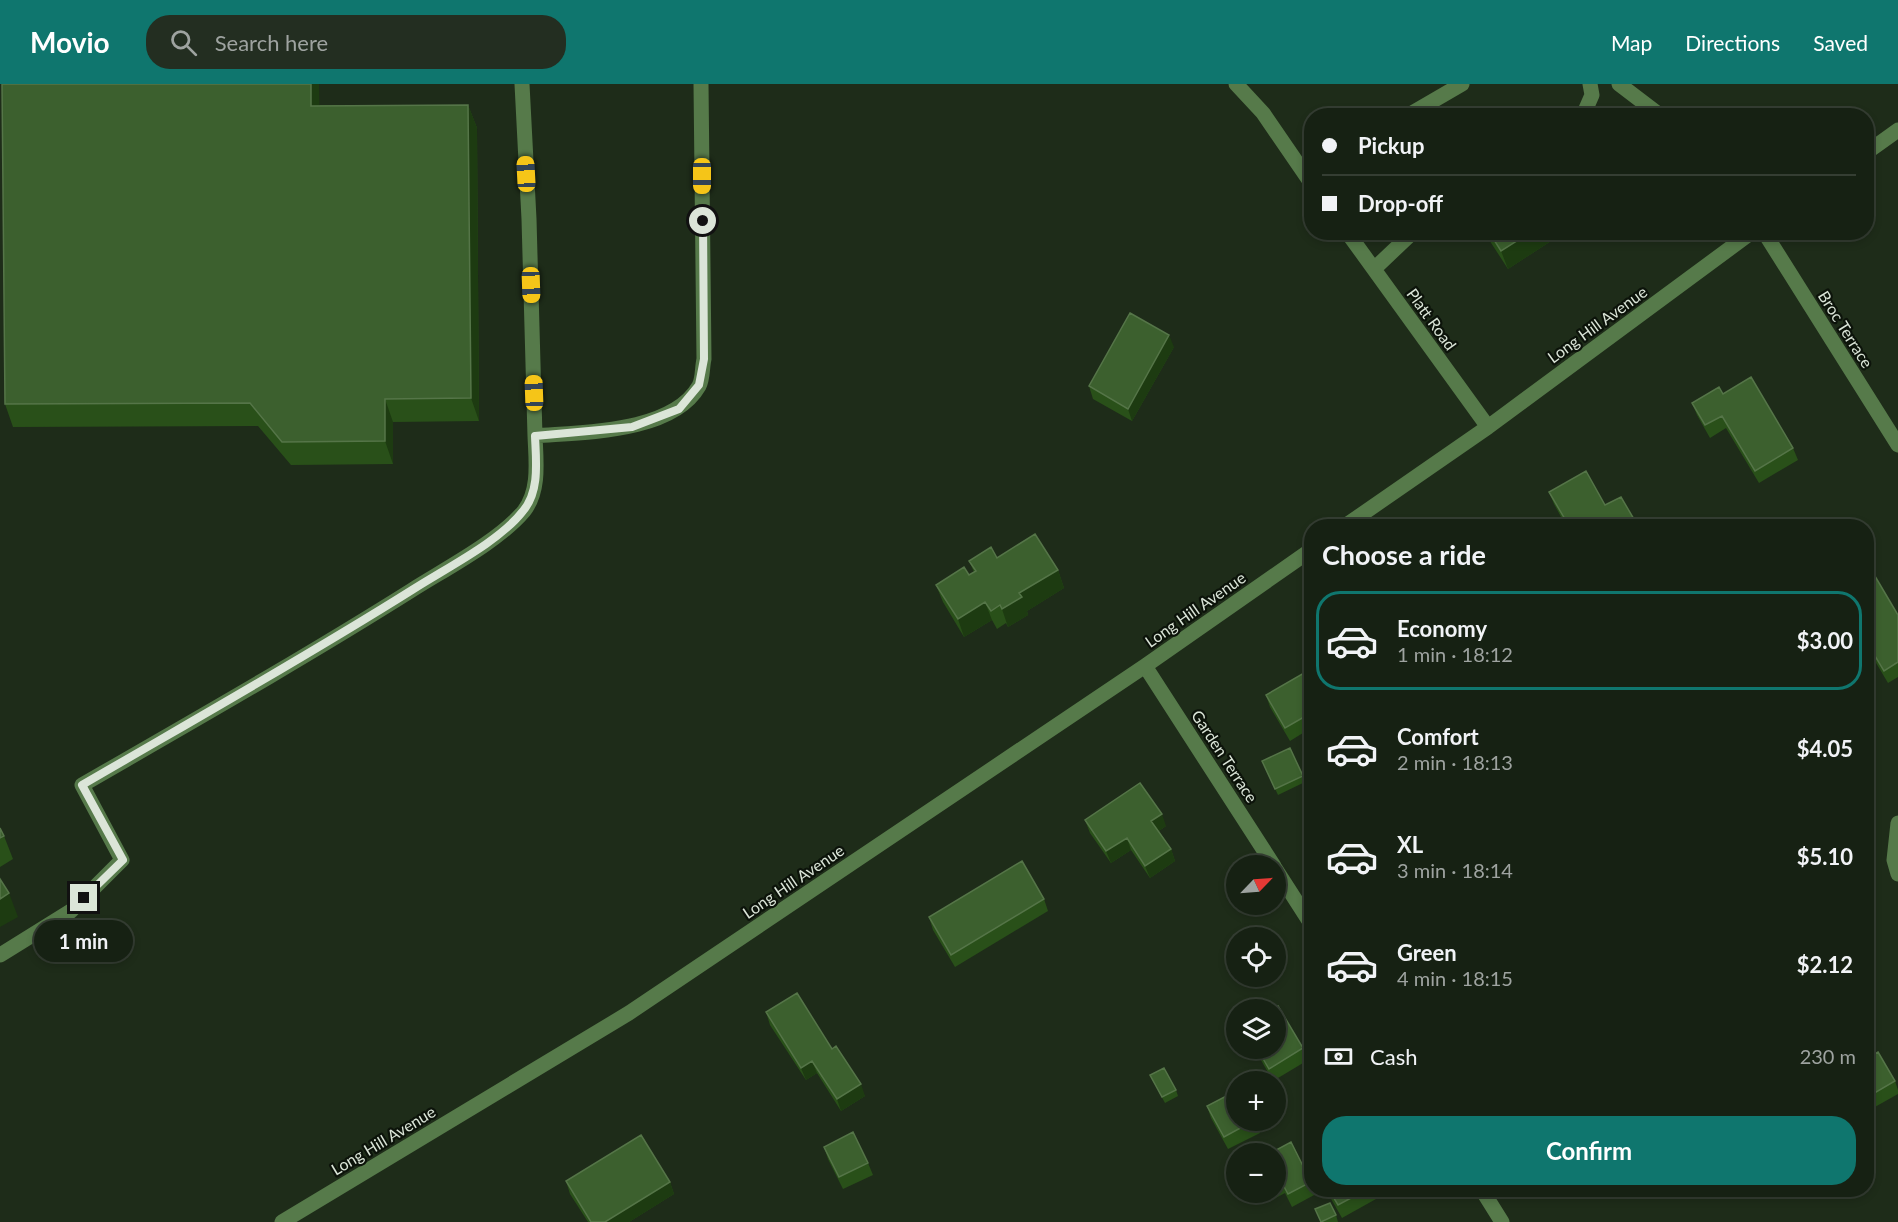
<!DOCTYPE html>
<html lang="en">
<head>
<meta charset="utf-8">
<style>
  body { margin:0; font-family:Lato,sans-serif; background:#232e21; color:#f1f3f6; height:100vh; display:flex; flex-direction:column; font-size:22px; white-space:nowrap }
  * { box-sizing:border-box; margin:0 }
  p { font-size:20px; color:#9ea3a0 }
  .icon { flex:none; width:33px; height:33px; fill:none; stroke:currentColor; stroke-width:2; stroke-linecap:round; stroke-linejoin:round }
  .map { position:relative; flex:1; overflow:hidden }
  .side { position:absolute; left:1304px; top:435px; width:570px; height:678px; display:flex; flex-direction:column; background:#162113; border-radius:24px; box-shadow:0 3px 9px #0003,0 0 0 2px #353e33 }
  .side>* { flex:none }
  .banner { position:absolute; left:1304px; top:24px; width:570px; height:132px; border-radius:24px; box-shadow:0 3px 9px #0003,0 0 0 2px #353e33; display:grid; align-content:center; height:132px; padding:0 18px; background:#162113 }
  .needle { width:39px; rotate:65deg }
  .tools { position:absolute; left:1226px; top:771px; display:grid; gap:12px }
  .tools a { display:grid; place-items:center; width:60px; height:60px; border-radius:50%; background:#162113; box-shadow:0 3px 9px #0003,0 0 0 2px #353e33; font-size:30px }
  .end { position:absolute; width:27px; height:27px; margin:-14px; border:8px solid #dbe5d8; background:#111; box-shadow:0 0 0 3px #111 }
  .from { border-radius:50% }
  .bubble { position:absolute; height:42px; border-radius:21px; background:#162113; box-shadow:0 3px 9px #0003,0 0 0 2px #353e33; font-size:20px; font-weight:700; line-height:42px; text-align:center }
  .car { position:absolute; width:18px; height:36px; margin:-18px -9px; border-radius:8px; box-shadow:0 0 4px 2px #0007; background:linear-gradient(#f5c518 24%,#345 0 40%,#f5c518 0 76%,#345 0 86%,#f5c518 0) }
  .banner b { display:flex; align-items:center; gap:21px; height:57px; font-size:22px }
  .banner b+b { border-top:2px solid #353e33 }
  .banner i { width:15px; height:15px; background:#f1f3f6 }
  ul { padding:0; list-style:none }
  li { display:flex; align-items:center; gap:18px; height:99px; margin:0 12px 9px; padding:0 6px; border:3px solid transparent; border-radius:24px }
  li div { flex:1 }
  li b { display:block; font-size:22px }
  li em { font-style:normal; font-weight:700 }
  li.selected { border-color:#0f766e }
  li>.icon { width:54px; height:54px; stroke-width:1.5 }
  h2 { padding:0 18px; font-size:27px; line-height:72px }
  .pay { display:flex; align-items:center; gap:15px; height:66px; padding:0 18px; font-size:22px }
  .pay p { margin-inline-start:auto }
  .cta { display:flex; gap:12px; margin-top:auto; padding:12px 18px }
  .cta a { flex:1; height:69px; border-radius:24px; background:#0f766e; color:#fff; font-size:24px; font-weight:700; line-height:69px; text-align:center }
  header { display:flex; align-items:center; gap:36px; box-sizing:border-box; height:84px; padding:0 30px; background:#0f766e; color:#fff }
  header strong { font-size:28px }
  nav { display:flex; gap:33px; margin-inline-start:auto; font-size:21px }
  .search { width:420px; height:54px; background:#232e21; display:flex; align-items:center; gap:15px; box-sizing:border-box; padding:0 21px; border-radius:24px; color:#9ea3a0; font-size:22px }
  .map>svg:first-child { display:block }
</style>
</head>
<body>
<header>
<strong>Movio</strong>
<div class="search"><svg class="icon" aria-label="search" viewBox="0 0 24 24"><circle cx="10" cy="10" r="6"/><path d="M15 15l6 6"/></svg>Search here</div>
<nav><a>Map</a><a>Directions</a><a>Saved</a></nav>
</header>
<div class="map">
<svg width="1898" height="1138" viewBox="0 0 1898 1138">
  <rect width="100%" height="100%" fill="#1e2c19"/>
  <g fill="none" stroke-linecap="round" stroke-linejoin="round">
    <path stroke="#567a4a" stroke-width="15" d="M 522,0 L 529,135 L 535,352
      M 1236,0 L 1263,29 L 1311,99
      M 1619,0 L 1661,32
      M 1585,27 L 1592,11 L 1590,0
      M 1407,32 L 1462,0
      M 1866,69 L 1898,46
      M 1347,148 L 1488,343
      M 1764,148 L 1898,361
      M 1374,185 L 1413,148
      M 1345,442 L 1488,343 L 1752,148
      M 1145,582 L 1274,782
      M 1898,739 L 1894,776 L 1898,790
      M 1275,784 L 1311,840
      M 0,871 L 71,827 L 122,776 L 82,701 C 193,637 304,574 412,506 C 445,485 499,457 524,427 C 540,406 536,377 535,352 C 583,348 672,349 699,302 C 703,295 702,283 704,275 L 701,0
      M 1482,1106 L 1502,1138
      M 282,1138 L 629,929 L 1145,582 L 1311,466"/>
  </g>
  <path fill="#295019" d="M 320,21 L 468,21 L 477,44 L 479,337 L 393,338 L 393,380 L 291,381 L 258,342 L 13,343 L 5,320 Z
    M 1484,148 L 1565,148 L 1508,185 Z
    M 1174,263 L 1132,337 L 1093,315 L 1089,302 Z
    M 1723,310 L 1793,364 L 1798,376 L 1759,399 L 1726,344 L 1710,354 L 1697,331 L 1692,319 Z
    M 1549,408 L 1605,421 L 1638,442 L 1566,442 L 1554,420 Z
    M 997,474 L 1058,486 L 1064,504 L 1027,527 L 1028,531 L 1008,543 L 1006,539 L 997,545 L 992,536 L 964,553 L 943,518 L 936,501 L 969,491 L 974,488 L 969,477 Z
    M 1866,483 L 1898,531 L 1898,593 L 1888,599 L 1866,562 Z
    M 1311,589 L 1311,644 L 1290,657 L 1270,623 L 1266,611 Z
    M 1262,677 L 1303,692 L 1305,698 L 1278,711 Z
    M 1085,736 L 1166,742 L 1159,747 L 1171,765 L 1175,777 L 1150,794 L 1131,766 L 1111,779 L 1090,749 Z
    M 0,744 L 4,752 L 13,775 L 0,783 Z
    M 1044,815 L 1048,827 L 955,883 L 933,846 L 929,833 Z
    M 766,928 L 832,965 L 865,1012 L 841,1027 L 817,989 L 806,996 L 770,941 Z
    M 1254,964 L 1303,964 L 1308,976 L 1273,997 Z
    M 1866,975 L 1895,997 L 1898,1006 L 1898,1010 L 1866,1028 Z
    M 1150,991 L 1176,1006 L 1178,1012 L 1165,1019 L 1153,997 Z
    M 1207,1022 L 1255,1036 L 1260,1049 L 1228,1065 L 1211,1034 Z
    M 824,1063 L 868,1079 L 873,1091 L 843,1105 L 828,1075 Z
    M 1275,1070 L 1311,1097 L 1311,1106 L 1314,1106 L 1316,1110 L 1292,1123 L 1285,1109 L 1268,1118 L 1263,1108 L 1275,1108 Z
    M 566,1097 L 670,1098 L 674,1110 L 629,1138 L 588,1138 L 570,1110 Z
    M 1326,1106 L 1372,1106 L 1376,1115 L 1342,1134 Z
    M 1574,1106 L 1590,1106 L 1578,1112 Z
    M 1315,1125 L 1336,1131 L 1338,1138 L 1321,1138 Z"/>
  <path fill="#1d3b11" d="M 311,0 L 319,0 L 320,45 L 311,22 Z
    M 468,21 L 477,44 L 479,337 L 471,314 Z
    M 1531,148 L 1565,148 L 1508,185 L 1501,167 Z
    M 1169,251 L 1174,263 L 1132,337 L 1128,325 Z
    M 385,315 L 393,338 L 393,380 L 385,357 Z
    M 1058,486 L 1064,504 L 1027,527 L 1028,531 L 1008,543 L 1002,525 L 1019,509 Z
    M 985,518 L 992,536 L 964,553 L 958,535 Z
    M 1162,730 L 1166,742 L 1156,749 L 1151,737 Z
    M 1127,754 L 1131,766 L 1111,779 L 1106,767 Z
    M 1171,765 L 1175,777 L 1150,794 L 1145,782 Z
    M 9,809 L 18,833 L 0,843 L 0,815 Z
    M 812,977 L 817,989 L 806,996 L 801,984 Z
    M 861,1000 L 865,1012 L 841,1027 L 837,1015 Z
    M 670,1098 L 674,1110 L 629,1138 L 605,1138 Z"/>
  <path fill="#3c602e" stroke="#557548" stroke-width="1.5" d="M 2,0 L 311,0 L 311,22 L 468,21 L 471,314 L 385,315 L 385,357 L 282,358 L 250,319 L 5,320 Z
    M 1489,148 L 1531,148 L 1501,167 Z
    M 1130,229 L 1169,251 L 1128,325 L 1089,302 Z
    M 1751,293 L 1793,364 L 1755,387 L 1722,332 L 1705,341 L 1692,319 L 1719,303 L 1723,310 Z
    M 1586,387 L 1605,421 L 1621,413 L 1638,442 L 1569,442 L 1549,408 Z
    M 1035,450 L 1058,486 L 1019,509 L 1022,513 L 1002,525 L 1000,521 L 991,527 L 985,518 L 958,535 L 936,501 L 964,483 L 969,491 L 976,487 L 969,477 L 991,463 L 997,474 Z
    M 1869,482 L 1898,531 L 1898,578 L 1884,587 L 1866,557 L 1866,483 Z
    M 1304,589 L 1306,592 L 1311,589 L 1311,629 L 1285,644 L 1266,611 Z
    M 1290,664 L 1303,692 L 1275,705 L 1262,677 Z
    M 1140,699 L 1162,730 L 1151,737 L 1171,765 L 1145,782 L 1127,754 L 1106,767 L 1085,736 Z
    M 0,744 L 4,752 L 0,754 Z
    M 1022,777 L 1044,815 L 951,871 L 929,833 Z
    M 0,795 L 9,809 L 0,815 Z
    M 797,909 L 832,965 L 836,962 L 861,1000 L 837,1015 L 812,977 L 801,984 L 766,928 Z
    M 1278,922 L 1303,964 L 1269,985 L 1257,964 L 1275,964 L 1275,926 L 1272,926 Z
    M 1878,968 L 1895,997 L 1866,1014 L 1866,975 Z
    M 1164,984 L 1176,1006 L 1162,1013 L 1150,991 Z
    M 1236,1007 L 1236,1036 L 1255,1036 L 1224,1053 L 1207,1022 Z
    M 853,1048 L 868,1079 L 839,1093 L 824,1063 Z
    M 641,1051 L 670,1098 L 605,1138 L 591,1138 L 566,1097 Z
    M 1291,1058 L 1311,1098 L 1288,1110 L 1281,1097 L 1275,1100 L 1275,1070 L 1269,1070 Z
    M 1329,1106 L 1366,1106 L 1338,1121 Z
    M 1330,1119 L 1336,1131 L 1321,1138 L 1315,1125 Z"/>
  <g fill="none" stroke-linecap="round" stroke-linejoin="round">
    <path stroke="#dbe5d8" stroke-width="8" d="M 84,814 L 123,776 L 82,701 C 192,637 304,574 412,506 C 446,484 499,458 523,427 C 540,407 536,377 535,352 L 632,343 L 679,325 L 699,301 L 704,275 L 703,137"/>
  </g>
  <g text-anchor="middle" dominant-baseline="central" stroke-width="4.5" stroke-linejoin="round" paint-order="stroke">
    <g font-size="16" fill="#dbe5d8" stroke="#0c130a">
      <text transform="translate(1432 235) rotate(54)">Platt Road</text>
      <text transform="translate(1597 240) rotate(-36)">Long Hill Avenue</text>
      <text transform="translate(1846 245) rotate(58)">Broc Terrace</text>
      <text transform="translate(1195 525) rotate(-35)">Long Hill Avenue</text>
      <text transform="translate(1225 672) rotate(57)">Garden Terrace</text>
      <text transform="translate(793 797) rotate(-34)">Long Hill Avenue</text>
      <text transform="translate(383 1056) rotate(-31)">Long Hill Avenue</text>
    </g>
  </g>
</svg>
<div class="tools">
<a><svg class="needle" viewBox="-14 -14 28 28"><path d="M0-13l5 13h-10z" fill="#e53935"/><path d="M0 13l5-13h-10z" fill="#9ea3a0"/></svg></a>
<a><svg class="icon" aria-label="locate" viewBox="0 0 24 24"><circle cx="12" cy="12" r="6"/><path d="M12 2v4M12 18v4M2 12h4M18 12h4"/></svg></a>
<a><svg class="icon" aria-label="layers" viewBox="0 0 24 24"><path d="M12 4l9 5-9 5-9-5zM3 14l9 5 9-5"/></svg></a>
<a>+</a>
<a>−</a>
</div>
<i class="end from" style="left:703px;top:137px"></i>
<i class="end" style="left:84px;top:814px"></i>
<div class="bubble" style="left:34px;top:836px;width:99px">1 min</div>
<i class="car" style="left:526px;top:90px;rotate:357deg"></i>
<i class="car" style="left:702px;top:92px;rotate:180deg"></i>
<i class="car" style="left:531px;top:201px;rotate:178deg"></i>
<i class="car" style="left:534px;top:309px;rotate:358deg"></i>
<div class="banner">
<b><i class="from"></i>Pickup</b>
<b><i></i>Drop-off</b>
</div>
<section class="side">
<h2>Choose a ride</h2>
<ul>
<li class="selected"><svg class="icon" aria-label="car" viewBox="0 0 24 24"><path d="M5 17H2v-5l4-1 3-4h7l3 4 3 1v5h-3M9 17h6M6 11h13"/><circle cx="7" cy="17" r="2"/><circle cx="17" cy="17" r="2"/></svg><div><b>Economy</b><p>1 min · 18:12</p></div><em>$3.00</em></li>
<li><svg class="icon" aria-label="car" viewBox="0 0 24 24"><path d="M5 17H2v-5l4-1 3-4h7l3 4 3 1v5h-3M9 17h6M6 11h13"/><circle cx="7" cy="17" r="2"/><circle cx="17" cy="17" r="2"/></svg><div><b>Comfort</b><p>2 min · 18:13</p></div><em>$4.05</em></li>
<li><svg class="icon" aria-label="car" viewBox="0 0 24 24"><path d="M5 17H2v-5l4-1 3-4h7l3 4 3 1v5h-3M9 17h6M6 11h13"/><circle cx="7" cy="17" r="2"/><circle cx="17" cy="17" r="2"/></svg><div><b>XL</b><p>3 min · 18:14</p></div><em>$5.10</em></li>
<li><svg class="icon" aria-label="car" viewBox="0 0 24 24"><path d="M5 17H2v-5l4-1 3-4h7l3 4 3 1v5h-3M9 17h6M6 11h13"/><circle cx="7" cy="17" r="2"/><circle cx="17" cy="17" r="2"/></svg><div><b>Green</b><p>4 min · 18:15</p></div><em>$2.12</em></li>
</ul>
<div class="pay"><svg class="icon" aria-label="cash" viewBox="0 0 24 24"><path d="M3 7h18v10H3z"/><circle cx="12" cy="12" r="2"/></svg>Cash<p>230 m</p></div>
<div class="cta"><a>Confirm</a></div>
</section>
</div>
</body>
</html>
